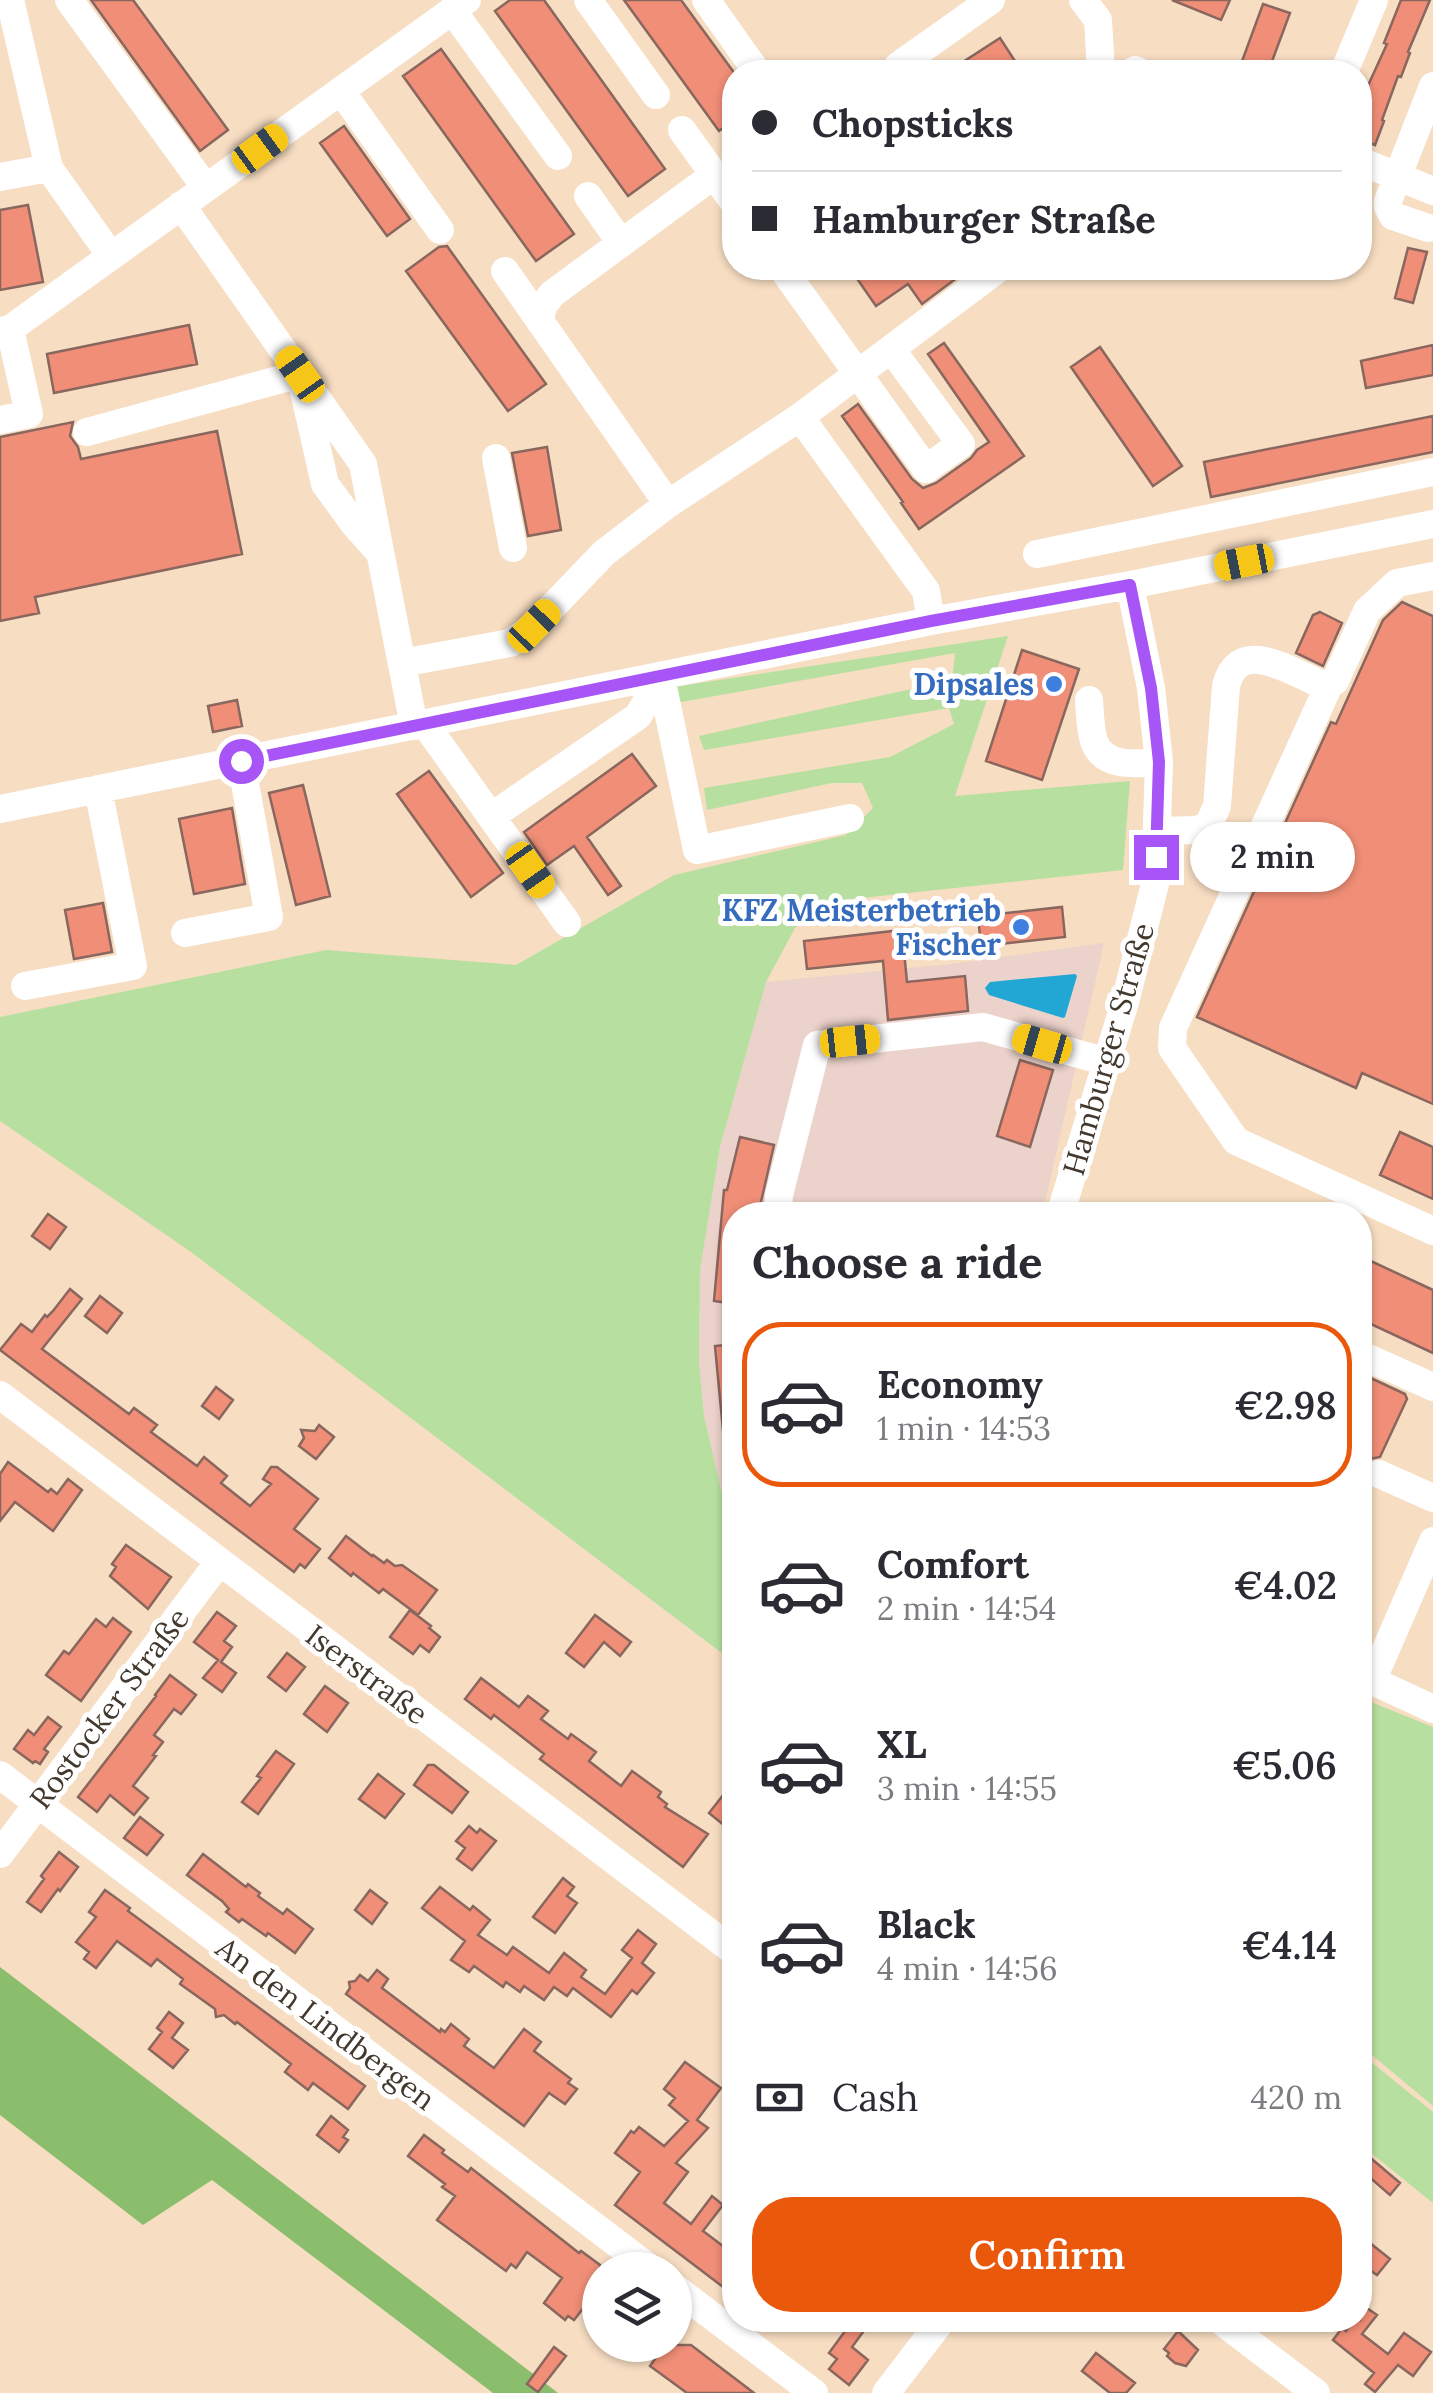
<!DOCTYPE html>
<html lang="en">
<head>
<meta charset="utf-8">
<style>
  body { margin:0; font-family:Lora,serif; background:#f7f7f7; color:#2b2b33; height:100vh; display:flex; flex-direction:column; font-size:38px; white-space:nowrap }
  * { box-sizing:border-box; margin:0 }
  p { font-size:32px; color:#7c7c81 }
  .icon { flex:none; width:55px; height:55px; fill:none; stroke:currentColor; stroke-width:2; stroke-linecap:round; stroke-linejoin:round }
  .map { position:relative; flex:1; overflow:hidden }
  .details { position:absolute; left:722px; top:1202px; width:650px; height:1130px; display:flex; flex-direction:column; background:#fff; border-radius:40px; box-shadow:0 2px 8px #0004 }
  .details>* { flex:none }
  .guide { position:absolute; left:722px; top:60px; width:650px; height:220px; border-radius:40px; box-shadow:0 2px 8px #0004; display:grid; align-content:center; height:220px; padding:0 30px; background:#fff }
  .tools { position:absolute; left:582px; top:2252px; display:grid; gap:20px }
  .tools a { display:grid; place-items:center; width:110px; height:110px; border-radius:50%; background:#fff; box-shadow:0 2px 8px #0004; font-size:50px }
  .end { position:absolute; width:45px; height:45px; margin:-22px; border:12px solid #a855f7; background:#fff; box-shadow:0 0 0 5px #fff }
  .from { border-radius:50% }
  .bubble { position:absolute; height:70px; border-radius:35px; background:#fff; box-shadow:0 2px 8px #0004; font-size:32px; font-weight:600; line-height:70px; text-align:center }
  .car { position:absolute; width:30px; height:60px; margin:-30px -15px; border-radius:12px; box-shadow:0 0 8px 2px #0007; background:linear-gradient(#f5c518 24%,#345 0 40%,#f5c518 0 76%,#345 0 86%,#f5c518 0) }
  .guide b { display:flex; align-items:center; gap:35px; height:95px; font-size:38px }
  .guide b+b { border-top:2px solid #e1e1e2 }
  .guide i { width:25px; height:25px; background:#2b2b33 }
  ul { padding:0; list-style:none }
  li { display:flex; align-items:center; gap:30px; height:165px; margin:0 20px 15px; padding:0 10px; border:5px solid transparent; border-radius:40px }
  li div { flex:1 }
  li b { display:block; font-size:38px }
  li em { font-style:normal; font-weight:600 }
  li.current { border-color:#ea580c }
  li>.icon { width:90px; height:90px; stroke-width:1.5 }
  h2 { padding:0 30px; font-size:45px; line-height:120px }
  .pay { display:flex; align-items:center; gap:25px; height:110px; padding:0 30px; font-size:38px }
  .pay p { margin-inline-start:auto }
  .action { display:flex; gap:20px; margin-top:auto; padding:20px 30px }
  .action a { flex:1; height:115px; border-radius:40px; background:#ea580c; color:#fff; font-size:40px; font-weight:600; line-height:115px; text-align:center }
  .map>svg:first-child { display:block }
</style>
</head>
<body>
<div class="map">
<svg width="1433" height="2393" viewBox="0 0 1433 2393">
  <rect width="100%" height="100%" fill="#f7ddc2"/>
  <path fill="#ebd2ca" d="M 1104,943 L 1042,1215 L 735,1215 L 735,1538 L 725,1507 L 704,1416 L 699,1362 L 700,1270 L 720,1147 L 766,982 L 951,964 Z"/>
  <path fill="#b7e0a0" d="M 1008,636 L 955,796 L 1130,781 L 1123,870 L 815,903 L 795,928 L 766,982 L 720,1147 L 700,1270 L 699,1362 L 704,1416 L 725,1507 L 735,1538 L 735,1663 L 191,1252 L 0,1121 L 0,1017 L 326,950 L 516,965 L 674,875 L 846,835 L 873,808 L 862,783 L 832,783 L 707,810 L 704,788 L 890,757 L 954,724 L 949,708 L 704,750 L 699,736 L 952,680 L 955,653 L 676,703 L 673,687 Z
    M 1371,1702 L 1433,1727 L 1433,2106 L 1360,2045 L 1360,1725 Z
    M 1360,2053 L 1433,2112 L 1433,2203 L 1360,2144 Z"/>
  <path fill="#8abe6c" d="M 0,1967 L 558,2393 L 493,2393 L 212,2180 L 143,2225 L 0,2115 Z"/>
  <path fill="#22a7d4" d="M 1075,974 L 1077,976 L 1065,1017 L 1063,1018 L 989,995 L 985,988 L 990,982 Z"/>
  <path fill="#f08e77" stroke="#89665e" stroke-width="2.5" d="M 91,0 L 133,0 L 228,130 L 200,151 Z
    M 510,0 L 544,0 L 665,169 L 628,196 L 495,11 Z
    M 624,0 L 681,0 L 735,74 L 735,119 L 719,131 Z
    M 1172,0 L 1230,0 L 1221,20 Z
    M 1401,0 L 1430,0 L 1408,52 L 1410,53 L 1401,77 L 1398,76 L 1382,120 L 1384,121 L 1375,145 L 1360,139 L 1360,103 L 1387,44 L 1384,43 Z
    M 1263,4 L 1290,13 L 1268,72 L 1241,64 Z
    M 1000,38 L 1022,72 L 969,72 L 963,62 Z
    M 441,49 L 574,234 L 536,261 L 403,76 Z
    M 344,126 L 410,219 L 387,236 L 320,143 Z
    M 28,205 L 43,282 L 0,290 L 0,210 Z
    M 447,246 L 546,384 L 508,411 L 406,271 L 439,247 Z
    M 1408,248 L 1427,252 L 1413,303 L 1395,298 Z
    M 875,268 L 970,268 L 922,304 L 908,284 L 876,306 L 858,280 Z
    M 189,325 L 197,364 L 54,393 L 47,354 Z
    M 944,343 L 1024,456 L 919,529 L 901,503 L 903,502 L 842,416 L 858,404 L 912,479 L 923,488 L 936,483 L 971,458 L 977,450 L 989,442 L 928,354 Z
    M 1433,345 L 1433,375 L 1366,388 L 1361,361 Z
    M 1100,347 L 1182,466 L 1153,486 L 1071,367 Z
    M 1433,416 L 1433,452 L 1211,497 L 1204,462 Z
    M 73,422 L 70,436 L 78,447 L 81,459 L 217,431 L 242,554 L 35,597 L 39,613 L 0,621 L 0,437 Z
    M 547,447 L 561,530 L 528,536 L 512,453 Z
    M 1402,602 L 1433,616 L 1433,1104 L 1362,1073 L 1356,1088 L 1197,1017 L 1331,722 L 1336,724 L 1383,620 Z
    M 1320,612 L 1342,623 L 1323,666 L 1296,653 L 1313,615 Z
    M 1022,650 L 1079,669 L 1042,780 L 986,761 Z
    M 237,700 L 242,726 L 213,732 L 208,706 Z
    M 632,754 L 656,786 L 587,837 L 621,886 L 608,895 L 574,846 L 547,865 L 524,832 Z
    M 429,771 L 503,873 L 471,897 L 397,794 Z
    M 303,785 L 330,896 L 296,905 L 269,793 Z
    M 232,808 L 245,884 L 194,894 L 179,819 Z
    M 103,903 L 112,952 L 74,959 L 65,910 Z
    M 1062,907 L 1065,937 L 981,946 L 978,916 Z
    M 902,930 L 907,982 L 965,976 L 968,1011 L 888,1020 L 883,961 L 807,969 L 804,941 Z
    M 1020,1060 L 1053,1070 L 1030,1147 L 997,1136 Z
    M 1400,1132 L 1433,1147 L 1433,1199 L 1380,1175 Z
    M 740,1137 L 774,1145 L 758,1215 L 735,1215 L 735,1304 L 714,1301 L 724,1190 L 727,1190 Z
    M 48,1214 L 66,1227 L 50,1249 L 32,1236 Z
    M 1360,1256 L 1433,1290 L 1433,1353 L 1360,1319 Z
    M 70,1289 L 82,1299 L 42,1349 L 129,1414 L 134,1408 L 157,1425 L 151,1432 L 197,1466 L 204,1457 L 227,1476 L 221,1483 L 250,1506 L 271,1484 L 263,1479 L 271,1467 L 277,1467 L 318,1499 L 294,1529 L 320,1549 L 305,1568 L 300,1564 L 294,1572 L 0,1350 L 21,1324 L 32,1332 L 45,1315 L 47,1317 L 53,1311 Z
    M 100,1296 L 122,1313 L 107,1333 L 85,1316 Z
    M 735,1344 L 735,1441 L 724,1441 L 715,1346 Z
    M 1360,1373 L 1405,1394 L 1407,1399 L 1380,1457 L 1370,1459 L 1364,1466 L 1362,1477 L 1367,1486 L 1360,1500 Z
    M 216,1387 L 233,1400 L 219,1419 L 202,1406 Z
    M 319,1425 L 334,1437 L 316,1459 L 299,1446 L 304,1438 L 301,1430 L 315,1431 Z
    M 8,1462 L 48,1492 L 51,1489 L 57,1494 L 68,1479 L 82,1490 L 53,1531 L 15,1502 L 0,1521 L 0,1474 Z
    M 346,1536 L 372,1556 L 373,1555 L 384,1563 L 387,1560 L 395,1566 L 402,1565 L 437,1590 L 418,1615 L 383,1589 L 379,1593 L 353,1573 L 351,1576 L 329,1558 Z
    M 126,1545 L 171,1577 L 148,1609 L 110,1576 L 116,1567 L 112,1564 Z
    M 410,1610 L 431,1626 L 429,1628 L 440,1637 L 429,1652 L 420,1645 L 413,1654 L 390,1637 Z
    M 217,1612 L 236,1626 L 224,1641 L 232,1647 L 221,1662 L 236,1673 L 222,1692 L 203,1678 L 218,1660 L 194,1642 Z
    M 595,1615 L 631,1642 L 620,1656 L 604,1642 L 584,1667 L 566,1653 Z
    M 113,1618 L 131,1632 L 81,1701 L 46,1675 L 64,1651 L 69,1654 L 96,1619 L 106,1627 Z
    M 287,1653 L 305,1667 L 286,1691 L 268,1677 Z
    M 170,1675 L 196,1695 L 181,1714 L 174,1709 L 154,1735 L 163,1742 L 153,1755 L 156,1756 L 133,1786 L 148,1798 L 134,1815 L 110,1795 L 97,1812 L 78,1797 L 156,1696 L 155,1695 Z
    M 481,1678 L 519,1707 L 528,1696 L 548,1711 L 541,1719 L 568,1739 L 571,1734 L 596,1752 L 589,1761 L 621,1786 L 632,1771 L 661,1792 L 658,1797 L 667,1804 L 665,1807 L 708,1834 L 683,1867 L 540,1759 L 544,1754 L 494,1715 L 491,1719 L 465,1699 Z
    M 325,1686 L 348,1703 L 327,1732 L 304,1714 Z
    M 48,1717 L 61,1727 L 44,1749 L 48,1752 L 40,1764 L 35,1761 L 33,1763 L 14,1749 L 28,1730 L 34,1735 Z
    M 276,1751 L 294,1764 L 258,1814 L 242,1802 L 261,1778 L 257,1776 Z
    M 428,1765 L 434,1765 L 468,1792 L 452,1813 L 414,1785 Z
    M 378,1774 L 404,1794 L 385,1818 L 359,1799 Z
    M 735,1780 L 735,1813 L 725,1826 L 709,1813 Z
    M 140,1817 L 163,1835 L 147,1855 L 124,1838 Z
    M 469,1826 L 477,1833 L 480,1829 L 496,1841 L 472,1870 L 457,1859 L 465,1848 L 456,1841 Z
    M 59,1852 L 78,1867 L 60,1891 L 58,1889 L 41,1912 L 27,1902 L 44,1879 L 41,1876 Z
    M 203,1854 L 246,1887 L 248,1884 L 260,1893 L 258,1896 L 283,1914 L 287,1909 L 313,1929 L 295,1953 L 268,1933 L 266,1936 L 242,1919 L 239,1922 L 226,1912 L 229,1909 L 222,1901 L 187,1875 Z
    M 563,1878 L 574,1887 L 567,1896 L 577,1903 L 555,1933 L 533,1917 Z
    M 440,1887 L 470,1910 L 473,1906 L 490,1920 L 478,1935 L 507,1955 L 513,1947 L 549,1973 L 564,1953 L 586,1970 L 581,1977 L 605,1994 L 632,1958 L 622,1950 L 638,1930 L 656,1944 L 642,1963 L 654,1973 L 637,1994 L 632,1990 L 611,2017 L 573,1988 L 567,1996 L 554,1987 L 544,2000 L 524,1986 L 520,1992 L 506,1982 L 503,1987 L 474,1966 L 469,1972 L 451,1960 L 465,1941 L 422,1908 Z
    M 105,1890 L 130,1908 L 128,1911 L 365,2086 L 348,2109 L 313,2083 L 308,2090 L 285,2072 L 291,2064 L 237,2022 L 235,2024 L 224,2015 L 216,2017 L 215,2009 L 180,1984 L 183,1979 L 157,1959 L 151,1966 L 117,1941 L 96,1968 L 84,1959 L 89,1952 L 76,1942 L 96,1917 L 89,1912 Z
    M 370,1890 L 387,1903 L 372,1924 L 355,1910 Z
    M 377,1970 L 388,1979 L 382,1988 L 440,2032 L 441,2029 L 445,2032 L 451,2024 L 469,2039 L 464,2046 L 494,2068 L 524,2029 L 541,2042 L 534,2051 L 571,2079 L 568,2083 L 577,2089 L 565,2104 L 549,2093 L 524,2126 L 346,1994 L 350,1988 L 349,1982 L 355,1981 L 360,1975 L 368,1981 Z
    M 169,2012 L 183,2023 L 172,2038 L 188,2050 L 173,2068 L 149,2049 L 162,2032 L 157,2028 Z
    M 685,2062 L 721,2088 L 697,2120 L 708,2128 L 676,2163 L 688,2172 L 664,2203 L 691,2224 L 712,2196 L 723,2205 L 703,2231 L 735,2255 L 735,2296 L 615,2205 L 640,2172 L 615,2153 L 631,2131 L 634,2133 L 639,2127 L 664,2146 L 688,2121 L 669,2105 L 675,2098 L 664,2089 Z
    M 331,2116 L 348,2130 L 343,2137 L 348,2140 L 339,2152 L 317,2135 Z
    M 424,2135 L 444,2150 L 442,2153 L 468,2172 L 471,2168 L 579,2253 L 581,2251 L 600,2265 L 600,2318 L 585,2306 L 574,2320 L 568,2316 L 565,2320 L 544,2303 L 562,2278 L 527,2252 L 516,2268 L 511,2264 L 506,2271 L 437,2220 L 455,2196 L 442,2187 L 445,2184 L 408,2156 Z
    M 1360,2149 L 1400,2183 L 1390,2195 L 1360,2169 Z
    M 1360,2235 L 1390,2259 L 1377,2275 L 1371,2271 L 1360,2285 Z
    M 1364,2306 L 1377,2315 L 1362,2334 L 1388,2354 L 1404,2333 L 1431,2352 L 1413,2376 L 1398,2365 L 1375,2392 L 1365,2384 L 1374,2373 L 1333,2340 L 1342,2328 L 1346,2331 L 1354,2320 L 1360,2320 L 1360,2312 Z
    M 851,2323 L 863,2332 L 852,2347 L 868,2360 L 849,2385 L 829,2369 L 837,2359 L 829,2353 Z
    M 1178,2331 L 1198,2350 L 1186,2366 L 1175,2363 L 1167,2356 L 1169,2353 L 1164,2349 Z
    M 642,2345 L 691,2345 L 754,2393 L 687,2393 L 650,2366 L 657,2356 Z
    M 554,2347 L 566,2356 L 538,2392 L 527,2384 Z
    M 1096,2353 L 1135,2383 L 1126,2393 L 1110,2393 L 1082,2371 Z"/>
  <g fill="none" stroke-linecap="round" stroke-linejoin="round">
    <path stroke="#fff" stroke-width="28" d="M 10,0 L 49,168 L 111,256
      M 69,0 L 206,188
      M 588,0 L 656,95
      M 706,0 L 757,72
      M 1083,0 L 1098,20 L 1101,72
      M 452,10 L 558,156
      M 1135,70 L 1140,72
      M 903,72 L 898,66 L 991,0
      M 1344,72 L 1374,0
      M 341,91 L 440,230
      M 682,130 L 735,204
      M 1360,161 L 1433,191
      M 0,177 L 49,168
      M 588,196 L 621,243
      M 181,205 L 363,464 L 414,726
      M 1428,228 L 1393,216 L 1388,207 L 1388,201 L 1433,86
      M 782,268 L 926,469 L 961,444 L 891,349
      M 505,271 L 668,504
      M 540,321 L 543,306 L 552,294 L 714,175
      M 0,331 L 10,329 L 467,0
      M 800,417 L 926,591 L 931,621
      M 0,420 L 29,414 L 10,329
      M 87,432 L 300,374 L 325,484 L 355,525 L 380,553
      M 496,458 L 513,548
      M 1037,554 L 1433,472
      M 402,663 L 510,643 L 534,626 L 604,553 L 668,504 L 800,417 L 999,268
      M 661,677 L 697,850 L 850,818
      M 1329,685 L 1173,1028 L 1172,1048 L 1236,1141 L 1433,1231
      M 1089,700 C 1090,712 1090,729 1094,741 C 1103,768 1136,764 1159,762
      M 425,724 L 567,923
      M 0,809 L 931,621 L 1130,585 L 1433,524
      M 492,816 L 638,716 L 661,677
      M 1157,831 L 1198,830 L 1209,824 L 1217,806 L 1226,686 C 1238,635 1292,672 1323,685 L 1335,681 L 1367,611 L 1397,583 L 1433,576
      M 185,933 L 269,917 L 241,761
      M 25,986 L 133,966 L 98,789
      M 778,1215 L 779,1195 L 817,1045 L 983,1027 L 1107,1062
      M 1060,1215 L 1125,1002 L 1155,884 L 1159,762 L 1151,688 L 1130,585
      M 1368,1358 L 1433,1387
      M 0,1395 L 735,1952
      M 1379,1474 L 1433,1498
      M 1360,1675 L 1433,1709
      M 1372,1681 L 1433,1541
      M 0,1775 L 652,2270
      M 0,1854 L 219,1562
      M 675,2288 L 814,2393
      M 1220,2320 L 1316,2393
      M 886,2393 L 942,2320"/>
  </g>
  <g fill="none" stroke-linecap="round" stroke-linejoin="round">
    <path stroke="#a855f7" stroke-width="12" d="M 241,761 L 931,621 L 1130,585 L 1151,688 L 1159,762 L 1156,857"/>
  </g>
  <g fill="#3f7fe0" stroke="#fff" stroke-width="4">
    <circle cx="1054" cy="684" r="10"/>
    <circle cx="1021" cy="927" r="10"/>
  </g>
  <g text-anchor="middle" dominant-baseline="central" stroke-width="10" stroke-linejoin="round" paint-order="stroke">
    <g font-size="30" font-weight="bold" fill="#366cbe" stroke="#fff" text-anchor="end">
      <text x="1034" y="684">Dipsales</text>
      <text x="1001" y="910">KFZ Meisterbetrieb<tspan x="1001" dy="34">Fischer</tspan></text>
    </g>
    <g font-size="30" fill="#42382d" stroke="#fff">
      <text transform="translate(1108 1049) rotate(-74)">Hamburger Straße</text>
      <text transform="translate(367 1674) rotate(37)">Iserstraße</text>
      <text transform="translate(109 1708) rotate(-53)">Rostocker Straße</text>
      <text transform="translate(326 2023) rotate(37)">An den Lindbergen</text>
    </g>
  </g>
</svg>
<div class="tools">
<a><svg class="icon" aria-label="layers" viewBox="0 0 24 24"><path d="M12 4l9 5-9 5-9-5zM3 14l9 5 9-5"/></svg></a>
</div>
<i class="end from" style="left:241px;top:761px"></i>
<i class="end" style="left:1156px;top:857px"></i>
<div class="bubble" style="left:1190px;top:822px;width:165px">2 min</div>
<i class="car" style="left:260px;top:149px;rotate:54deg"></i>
<i class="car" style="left:300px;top:374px;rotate:325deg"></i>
<i class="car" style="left:1244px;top:562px;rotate:259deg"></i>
<i class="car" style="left:534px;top:626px;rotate:44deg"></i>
<i class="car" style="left:530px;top:870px;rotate:145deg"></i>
<i class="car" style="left:850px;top:1041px;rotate:84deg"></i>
<i class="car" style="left:1042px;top:1044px;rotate:286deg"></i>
<div class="guide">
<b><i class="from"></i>Chopsticks</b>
<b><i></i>Hamburger Straße</b>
</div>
<section class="details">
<h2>Choose a ride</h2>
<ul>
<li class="current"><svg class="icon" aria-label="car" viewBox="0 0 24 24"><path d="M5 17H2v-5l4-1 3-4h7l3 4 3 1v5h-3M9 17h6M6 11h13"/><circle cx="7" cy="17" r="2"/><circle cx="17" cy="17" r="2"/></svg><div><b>Economy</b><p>1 min · 14:53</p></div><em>€2.98</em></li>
<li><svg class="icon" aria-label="car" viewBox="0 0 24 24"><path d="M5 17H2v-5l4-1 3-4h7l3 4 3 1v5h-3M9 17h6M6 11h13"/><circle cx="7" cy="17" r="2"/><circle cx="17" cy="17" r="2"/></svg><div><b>Comfort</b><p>2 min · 14:54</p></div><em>€4.02</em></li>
<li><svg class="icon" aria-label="car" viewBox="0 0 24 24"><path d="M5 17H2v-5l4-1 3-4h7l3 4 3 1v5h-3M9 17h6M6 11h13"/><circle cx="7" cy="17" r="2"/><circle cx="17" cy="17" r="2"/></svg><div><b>XL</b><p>3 min · 14:55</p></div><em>€5.06</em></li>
<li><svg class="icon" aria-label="car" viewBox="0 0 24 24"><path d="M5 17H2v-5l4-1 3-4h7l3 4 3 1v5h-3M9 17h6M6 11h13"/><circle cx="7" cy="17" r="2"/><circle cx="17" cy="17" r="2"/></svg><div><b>Black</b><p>4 min · 14:56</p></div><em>€4.14</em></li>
</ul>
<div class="pay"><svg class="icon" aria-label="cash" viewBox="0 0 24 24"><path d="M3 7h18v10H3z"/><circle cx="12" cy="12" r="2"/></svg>Cash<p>420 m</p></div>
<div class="action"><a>Confirm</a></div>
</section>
</div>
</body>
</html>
